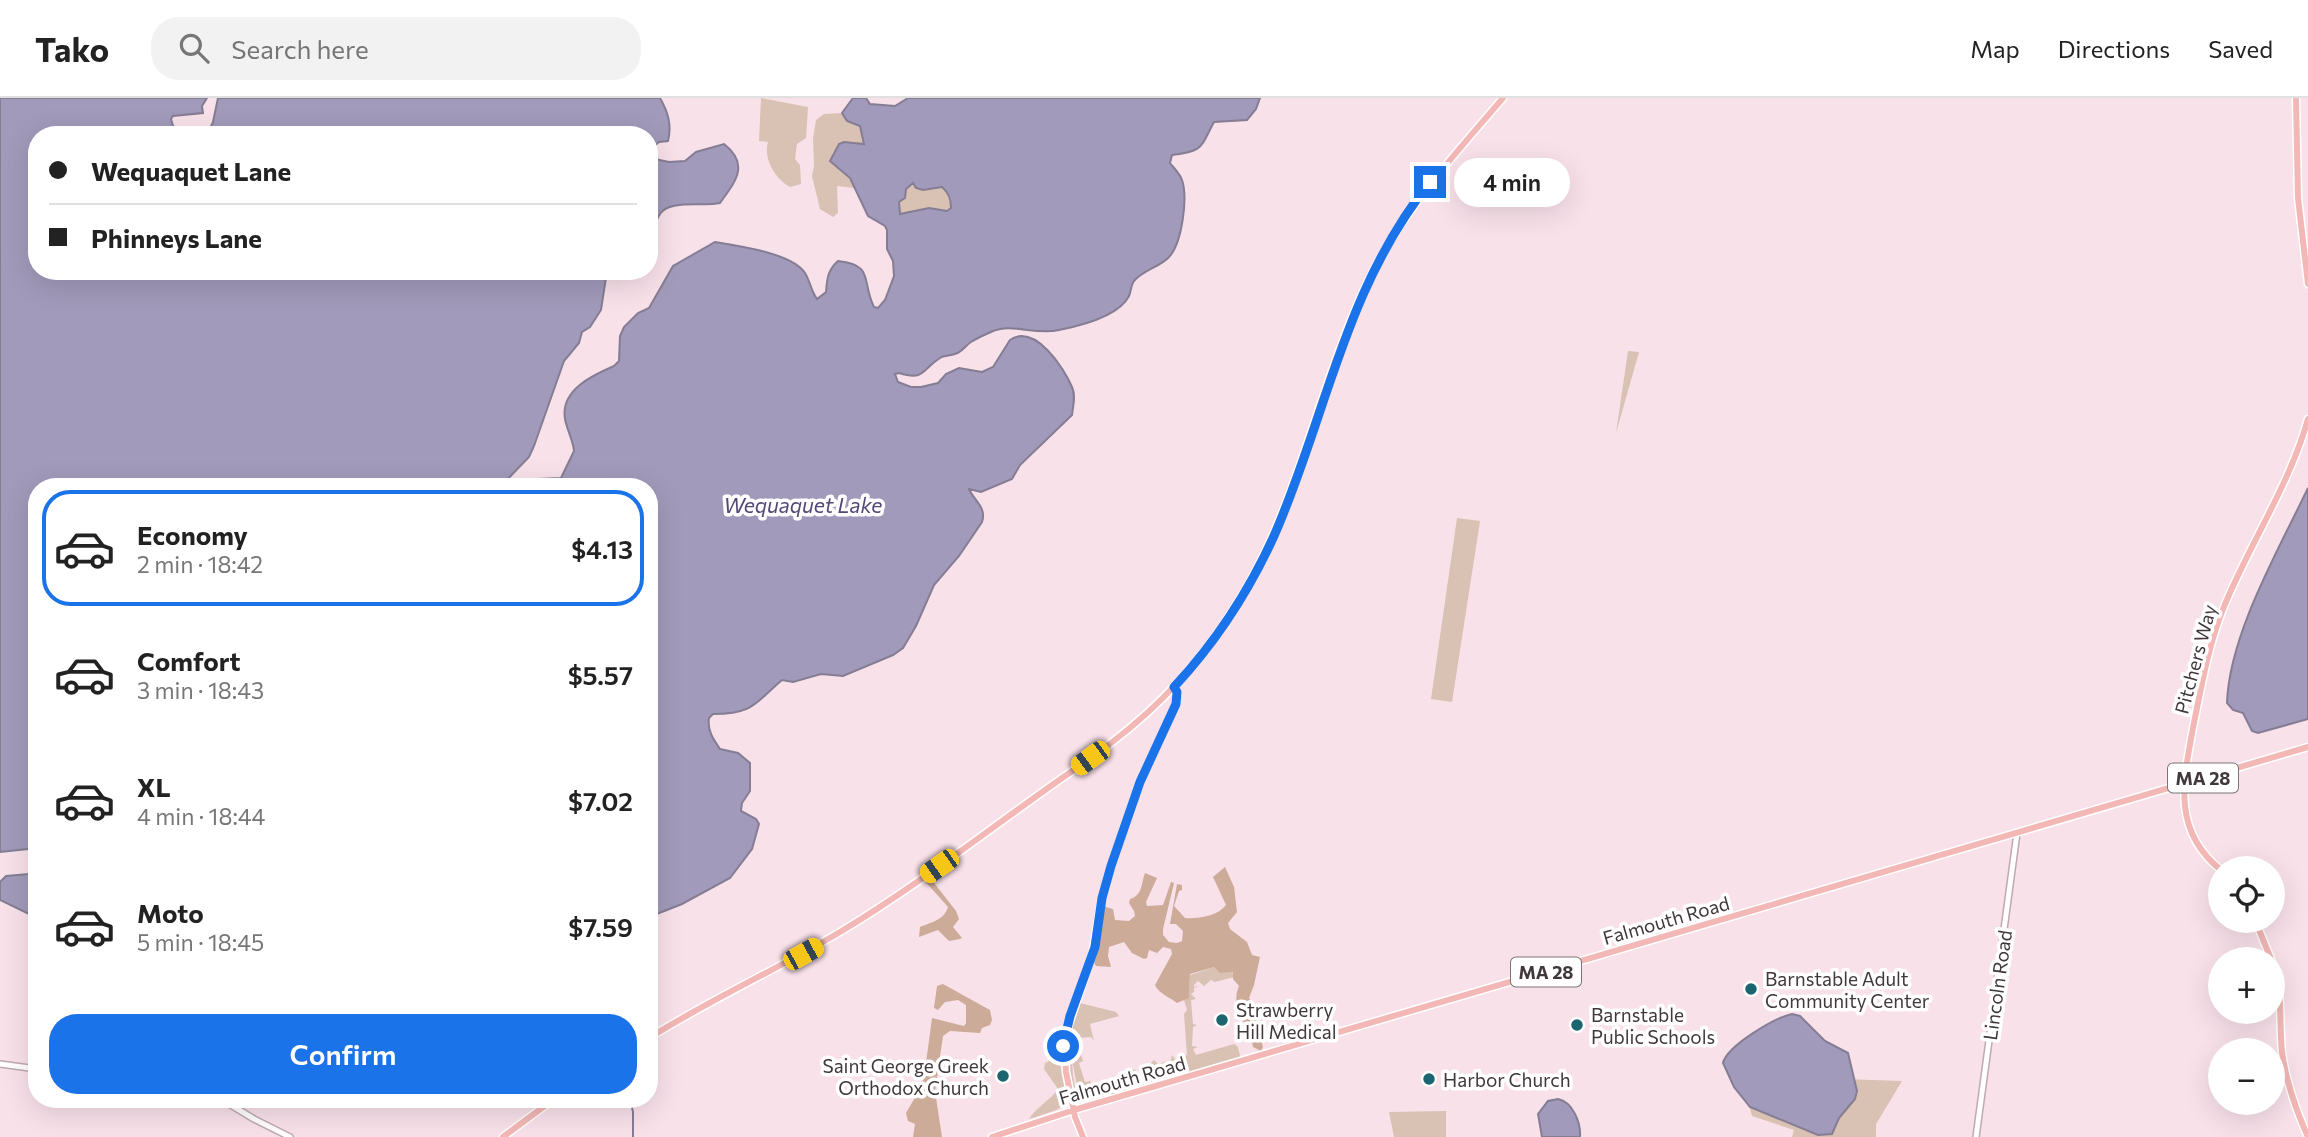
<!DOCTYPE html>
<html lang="en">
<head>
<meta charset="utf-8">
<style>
  body { margin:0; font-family:Commissioner,sans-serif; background:#f2f2f2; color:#222; height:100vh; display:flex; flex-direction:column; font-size:26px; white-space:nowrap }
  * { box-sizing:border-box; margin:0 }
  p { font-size:23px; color:#767676 }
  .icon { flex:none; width:38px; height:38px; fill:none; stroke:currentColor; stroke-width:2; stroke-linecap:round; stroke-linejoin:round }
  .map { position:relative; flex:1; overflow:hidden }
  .sheet { position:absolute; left:28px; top:380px; width:630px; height:630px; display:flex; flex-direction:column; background:#fff; border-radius:28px; box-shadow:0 7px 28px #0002 }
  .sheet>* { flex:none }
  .top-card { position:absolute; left:28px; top:28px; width:630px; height:154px; border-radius:28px; box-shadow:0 7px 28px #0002; display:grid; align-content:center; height:154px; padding:0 21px; background:#fff }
  .fabs { position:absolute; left:2208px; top:758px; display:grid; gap:14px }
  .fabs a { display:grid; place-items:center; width:77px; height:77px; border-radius:50%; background:#fff; box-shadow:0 7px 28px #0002; font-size:35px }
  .end { position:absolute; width:32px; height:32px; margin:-16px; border:9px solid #1a73e8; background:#fff; box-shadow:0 0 0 4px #fff }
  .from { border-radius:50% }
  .bubble { position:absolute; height:49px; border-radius:24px; background:#fff; box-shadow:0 7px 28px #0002; font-size:23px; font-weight:600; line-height:49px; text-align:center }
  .car { position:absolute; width:21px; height:42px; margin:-21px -10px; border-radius:9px; box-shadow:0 0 5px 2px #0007; background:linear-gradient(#f5c518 24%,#345 0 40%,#f5c518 0 76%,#345 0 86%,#f5c518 0) }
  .top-card b { display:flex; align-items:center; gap:24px; height:66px; font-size:26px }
  .top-card b+b { border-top:2px solid #e0e0e0 }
  .top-card i { width:18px; height:18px; background:#222 }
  ul { padding:12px 0 0; list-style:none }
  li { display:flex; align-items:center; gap:21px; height:116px; margin:0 14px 10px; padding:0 7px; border:4px solid transparent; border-radius:28px }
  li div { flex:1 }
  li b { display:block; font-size:26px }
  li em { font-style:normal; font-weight:600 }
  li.selected { border-color:#1a73e8 }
  li>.icon { width:63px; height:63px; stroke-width:1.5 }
  .button { display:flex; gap:14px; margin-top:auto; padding:14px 21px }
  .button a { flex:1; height:80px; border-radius:28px; background:#1a73e8; color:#fff; font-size:28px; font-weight:600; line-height:80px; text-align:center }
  header { display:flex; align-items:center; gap:42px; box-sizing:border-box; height:98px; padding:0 35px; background:#fff; border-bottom:2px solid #e0e0e0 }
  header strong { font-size:33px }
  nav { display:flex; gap:38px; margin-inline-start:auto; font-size:24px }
  .search { width:490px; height:63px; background:#f2f2f2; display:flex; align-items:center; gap:18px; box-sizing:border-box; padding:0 24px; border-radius:28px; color:#767676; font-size:26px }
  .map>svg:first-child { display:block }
</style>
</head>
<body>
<header>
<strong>Tako</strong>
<div class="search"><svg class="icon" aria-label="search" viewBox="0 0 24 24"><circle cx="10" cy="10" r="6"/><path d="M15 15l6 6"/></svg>Search here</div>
<nav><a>Map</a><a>Directions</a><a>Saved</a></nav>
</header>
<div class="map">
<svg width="2308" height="1039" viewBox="0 0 2308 1039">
  <rect width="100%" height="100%" fill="#f9e1ea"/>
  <path fill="#d9c1b3" d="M 761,0 L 808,9 L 806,40 L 797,46 L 795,61 L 800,67 L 801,86 L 790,89 C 775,81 763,60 768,44 L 759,43 Z
    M 842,15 L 847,23 L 860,28 L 865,47 L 839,46 L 832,57 C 838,76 848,73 854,90 L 837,88 L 838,115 L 833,119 L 820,111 L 812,78 L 814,68 L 813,41 L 816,22 L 824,16 Z
    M 913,85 L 927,92 L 941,89 C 949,94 951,101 951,110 L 948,113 L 929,110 L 900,116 L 899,104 L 905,100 L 906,91 Z
    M 1628,253 L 1639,254 L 1616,335 Z
    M 1457,420 L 1480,423 L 1452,604 L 1431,601 Z
    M 1214,869 L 1221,875 L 1232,873 L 1234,879 L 1215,884 L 1211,882 L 1204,888 L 1198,883 L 1194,887 L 1194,889 L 1201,887 L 1194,890 L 1194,894 L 1191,896 L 1196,901 L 1191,902 L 1193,926 L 1197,927 L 1193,929 L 1192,948 L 1198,949 L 1193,951 L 1196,957 L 1234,946 L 1238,949 L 1240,958 L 1235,962 L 1149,984 L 1143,974 L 1147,968 L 1154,962 L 1158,966 L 1171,962 L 1172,957 L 1175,961 L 1187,957 L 1184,916 L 1187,912 L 1184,902 L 1189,899 L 1190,877 Z
    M 1080,905 L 1116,914 L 1119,918 L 1090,926 L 1094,943 L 1091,939 L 1079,940 L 1078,945 L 1073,944 L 1068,936 Z
    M 1076,950 L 1080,954 L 1083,963 L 1079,965 L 1085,984 L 1090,983 L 1092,988 L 1106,984 L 1102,989 L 1085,995 L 1078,994 L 1072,961 L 1073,978 L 1077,999 L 1067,966 L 1068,953 L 1070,951 L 1073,960 L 1072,955 Z
    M 1734,952 L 1842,981 L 1902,983 L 1876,1026 L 1876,1039 L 1792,1039 L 1794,1032 L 1752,1018 Z
    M 1054,961 L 1061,967 C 1067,1012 1075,1006 1029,1021 C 1036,1009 1050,1003 1058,991 L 1044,971 L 1045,965 Z
    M 1131,971 L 1136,972 C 1140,978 1141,985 1134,990 L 1088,1003 L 1079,1000 L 1079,996 L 1103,990 L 1107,983 L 1131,976 Z
    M 1446,1013 L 1446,1039 L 1394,1039 L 1389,1014 Z"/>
  <path fill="#cdab99" d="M 1225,769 L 1234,789 L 1237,814 L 1228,825 L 1230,831 L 1247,844 L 1252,857 L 1260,859 L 1254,887 L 1249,900 L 1251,903 L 1263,949 L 1261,953 L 1253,949 C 1250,927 1229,911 1239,888 L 1233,881 L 1233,874 L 1220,875 L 1214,869 L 1190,876 L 1189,900 L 1177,905 C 1171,900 1159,896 1155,887 L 1172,856 L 1171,851 L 1163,849 L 1157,855 L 1149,852 L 1147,860 L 1144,861 L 1132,855 L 1124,844 L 1109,849 L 1108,858 L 1111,869 L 1096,868 L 1093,863 L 1103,808 L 1113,811 L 1115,822 L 1129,823 L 1135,818 L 1134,813 L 1129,805 L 1130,801 C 1143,797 1141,785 1145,775 L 1157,780 L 1146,804 L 1147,808 L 1163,807 L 1171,784 L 1174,785 L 1163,831 L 1163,837 L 1169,844 L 1177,845 L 1182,843 L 1183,833 L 1176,826 L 1170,826 L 1177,786 L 1182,787 L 1182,792 L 1179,793 L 1174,808 L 1185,820 C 1198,821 1218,818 1226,807 L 1213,779 Z
    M 928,777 L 956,813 L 959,821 L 953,829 L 962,840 L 960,841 L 949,843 L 938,832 L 919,839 L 920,829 C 932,824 944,822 948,809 L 923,781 Z
    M 943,886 L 990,912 L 992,922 L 990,927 L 982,930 L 980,935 L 950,933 L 943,938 L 935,993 L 942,1039 L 913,1039 L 915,1026 L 908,1023 L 906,1015 L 917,996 L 924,980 L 932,920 L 964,928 L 966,925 L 966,907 L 958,902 L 945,904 L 938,912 L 934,910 L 937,888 Z"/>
  <path fill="#a19aba" stroke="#847d94" stroke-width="2" fill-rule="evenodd" d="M 0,0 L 207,0 L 202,8 L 203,15 L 173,18 L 171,21 L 173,28 L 189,37 L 37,37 L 37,173 L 607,173 L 601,212 L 590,229 L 582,234 L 579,245 L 564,263 L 534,348 L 529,359 L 501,388 L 37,388 L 37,750 L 0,754 Z
    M 218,0 L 660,0 C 668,14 672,27 668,43 L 659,44 L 653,49 L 655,61 L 669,64 L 685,63 L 696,54 L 724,46 C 751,67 734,85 720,105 C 704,109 669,101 660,116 C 656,122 655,129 649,136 L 649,37 L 207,37 L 213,24 Z
    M 853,0 L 866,0 L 870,6 L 895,8 L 908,0 L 1260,0 L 1256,11 L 1247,22 L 1214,24 C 1200,50 1204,53 1172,57 L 1170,65 C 1174,70 1180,76 1182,82 C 1188,100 1182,145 1169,159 C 1160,169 1143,172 1134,183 C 1131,187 1131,194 1129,198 C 1119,218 1079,228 1059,232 C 1036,238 1012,224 991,234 C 984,237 977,240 971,244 C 966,247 961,255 955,256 C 950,258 944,257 940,260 C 921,272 925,283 899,275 L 895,276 L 898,284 L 911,289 L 921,289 L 938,285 L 946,276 L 959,270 L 982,274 L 993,269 L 1010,242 C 1035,225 1064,270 1072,289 C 1076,298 1073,308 1072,317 L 1020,367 L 1012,381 L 981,394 L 969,391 C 974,403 987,409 982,424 L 959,458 L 934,487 L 916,528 L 903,550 L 893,557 L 843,578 L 821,576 L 793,584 L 782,582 C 754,606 753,616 713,616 L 709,620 C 707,632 713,641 720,651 L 738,655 L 750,665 L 750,693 L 742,705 L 741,713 L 756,721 L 759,726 L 752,751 L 730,780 L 682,806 L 649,819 L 649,388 L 529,388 L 538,381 L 561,380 L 574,353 C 573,342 567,332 565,321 C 560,292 593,277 614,268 L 619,263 L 620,238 L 624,229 L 638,215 L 649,210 L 673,168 L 715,144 C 738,148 792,155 805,175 C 810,183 811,193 817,201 L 826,194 C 827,180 828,172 838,163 C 875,167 861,183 874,209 L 878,210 L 885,202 L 894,178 L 893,163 L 887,151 L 887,132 L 885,128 L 868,118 L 850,80 L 830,63 L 839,46 L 844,44 L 864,46 L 860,28 L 847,23 L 842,15 ZM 913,85 L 916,90 L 923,92 L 942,89 C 949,95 951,101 951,110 L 947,113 L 929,110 L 900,116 L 899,104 L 905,100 L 906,91 Z
    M 2308,390 L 2308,621 L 2258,635 L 2252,633 L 2243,615 L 2233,612 L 2227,605 C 2229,537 2279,451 2308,390 Z
    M 37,773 L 37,820 L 0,802 L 0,784 L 6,778 L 29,776 Z
    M 1792,916 L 1800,918 L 1825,943 L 1848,955 L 1857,993 L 1855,1001 L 1839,1020 L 1832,1036 L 1818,1037 L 1750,1009 L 1734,989 L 1723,965 C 1727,948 1774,920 1792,916 Z
    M 1558,1001 C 1573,1004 1581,1025 1580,1039 L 1542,1039 L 1538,1016 L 1548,1003 Z"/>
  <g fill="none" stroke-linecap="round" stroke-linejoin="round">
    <path stroke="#847d94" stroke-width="2" d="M 630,1001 L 633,1014 L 633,1039"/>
    <g stroke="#c0a9b1" stroke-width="8">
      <path id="minor" d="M 0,966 L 37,971
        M 221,1001 L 254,1021 L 290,1039
        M 1976,1039 L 2017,735"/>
    </g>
    <g stroke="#fff" stroke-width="9">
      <path id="major" d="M 2296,0 L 2298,100 L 2308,186
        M 2221,772 C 2172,733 2183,684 2193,630 C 2201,590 2208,549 2223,511 C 2249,447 2289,388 2308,321
        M 2255,822 L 2271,861
        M 2273,866 C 2283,894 2279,925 2282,954 C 2286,984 2296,1012 2308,1039
        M 649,940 C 711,901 778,871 840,834 C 910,792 975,742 1041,695 C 1064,678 1088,663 1111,645 C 1160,608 1202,562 1235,509 C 1297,412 1316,296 1364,192 C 1397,118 1451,61 1503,0
        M 503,1039 L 554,1001
        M 992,1039 L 1074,1012 L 2308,649
        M 1083,1039 L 1075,1019 L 1066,974 L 1064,941 L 1092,857 L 1102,800 L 1111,768 L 1140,684 L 1176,606 L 1177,594 L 1174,589"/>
    </g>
    <use href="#minor" stroke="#fff" stroke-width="5"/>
    <use href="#major" stroke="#f3b8b6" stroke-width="6"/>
  </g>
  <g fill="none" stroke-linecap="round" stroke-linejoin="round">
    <path stroke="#1a73e8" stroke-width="9" d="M 1063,948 L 1070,918 L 1095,849 L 1102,800 L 1111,768 L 1140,684 L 1176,606 L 1177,594 L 1174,589 C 1215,545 1249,493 1274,438 C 1327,317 1344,191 1430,84"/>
  </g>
  <g fill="#1a6570" stroke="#fff" stroke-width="2.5">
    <circle cx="1751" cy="891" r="7"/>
    <circle cx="1222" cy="922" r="7"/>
    <circle cx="1577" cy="927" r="7"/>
    <circle cx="1003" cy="978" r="7"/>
    <circle cx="1429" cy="981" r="7"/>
  </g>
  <g text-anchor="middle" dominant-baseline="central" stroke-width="7" stroke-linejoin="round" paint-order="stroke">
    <g fill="#fff" stroke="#7a7476" stroke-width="2">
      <rect x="2168" y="665.5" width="70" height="29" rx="5"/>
      <rect x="1511" y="859.5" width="70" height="29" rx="5"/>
    </g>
    <g font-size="18" font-weight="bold" fill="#41383b">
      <text x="2203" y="680">MA 28</text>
      <text x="1546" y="874">MA 28</text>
    </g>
    <g font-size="19" fill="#41383b" stroke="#fff">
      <text transform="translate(2195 561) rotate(-75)">Pitchers Way</text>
      <text transform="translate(1666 822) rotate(-16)">Falmouth Road</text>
      <text transform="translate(1997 887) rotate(-82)">Lincoln Road</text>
      <text transform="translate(1122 982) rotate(-16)">Falmouth Road</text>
    </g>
    <g font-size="19" fill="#41383b" stroke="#fff" text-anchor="start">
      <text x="1765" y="880">Barnstable Adult<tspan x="1765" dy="22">Community Center</tspan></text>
      <text x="1236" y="911">Strawberry<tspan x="1236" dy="22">Hill Medical</tspan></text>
      <text x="1591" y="916">Barnstable<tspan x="1591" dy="22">Public Schools</tspan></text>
      <text x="989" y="967" text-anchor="end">Saint George Greek<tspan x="989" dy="22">Orthodox Church</tspan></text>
      <text x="1443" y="981">Harbor Church</text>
    </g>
    <g font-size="21" font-style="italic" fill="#554877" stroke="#fff">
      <text x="803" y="406">Wequaquet Lake</text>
    </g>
  </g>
</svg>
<div class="fabs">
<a><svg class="icon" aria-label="locate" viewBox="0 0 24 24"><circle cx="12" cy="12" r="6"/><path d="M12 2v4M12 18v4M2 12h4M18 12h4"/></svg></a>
<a>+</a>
<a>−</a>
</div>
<i class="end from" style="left:1063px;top:948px"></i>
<i class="end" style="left:1430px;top:84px"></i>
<div class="bubble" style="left:1454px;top:60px;width:116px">4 min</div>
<i class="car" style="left:1090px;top:660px;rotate:234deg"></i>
<i class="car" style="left:939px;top:768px;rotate:235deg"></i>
<i class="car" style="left:803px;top:856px;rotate:61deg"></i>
<div class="top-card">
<b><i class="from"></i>Wequaquet Lane</b>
<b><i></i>Phinneys Lane</b>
</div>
<section class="sheet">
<ul>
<li class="selected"><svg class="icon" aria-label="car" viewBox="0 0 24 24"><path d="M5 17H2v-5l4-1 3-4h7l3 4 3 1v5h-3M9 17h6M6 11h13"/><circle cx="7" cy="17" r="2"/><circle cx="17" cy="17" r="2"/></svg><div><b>Economy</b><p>2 min · 18:42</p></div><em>$4.13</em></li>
<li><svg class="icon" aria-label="car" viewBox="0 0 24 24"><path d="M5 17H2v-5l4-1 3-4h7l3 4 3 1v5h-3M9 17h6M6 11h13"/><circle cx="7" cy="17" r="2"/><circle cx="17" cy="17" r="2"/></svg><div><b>Comfort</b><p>3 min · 18:43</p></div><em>$5.57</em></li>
<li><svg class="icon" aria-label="car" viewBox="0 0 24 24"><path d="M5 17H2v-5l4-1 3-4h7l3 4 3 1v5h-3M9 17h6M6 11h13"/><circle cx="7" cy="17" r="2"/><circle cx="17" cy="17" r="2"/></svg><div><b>XL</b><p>4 min · 18:44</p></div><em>$7.02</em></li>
<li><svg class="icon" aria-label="car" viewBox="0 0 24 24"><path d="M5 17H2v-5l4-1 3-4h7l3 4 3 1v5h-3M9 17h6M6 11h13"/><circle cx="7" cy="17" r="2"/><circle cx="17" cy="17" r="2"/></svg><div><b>Moto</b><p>5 min · 18:45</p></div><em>$7.59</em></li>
</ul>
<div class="button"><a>Confirm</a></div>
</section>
</div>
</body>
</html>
